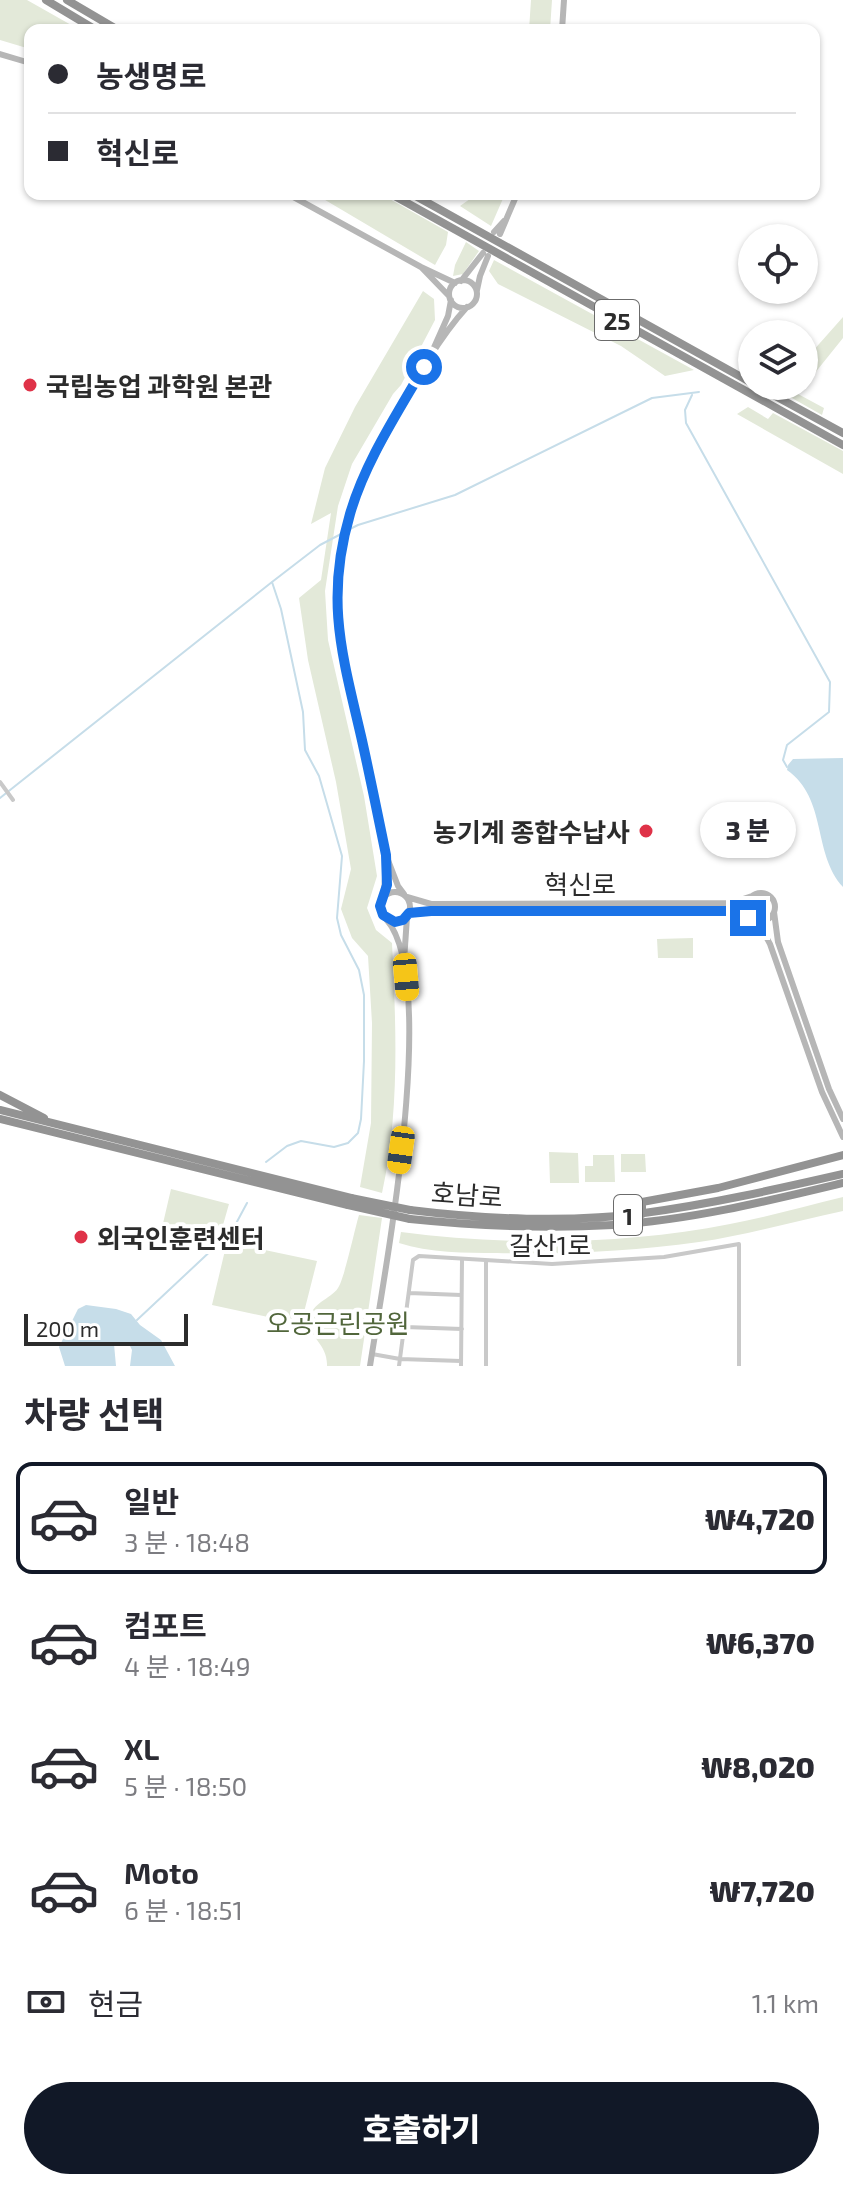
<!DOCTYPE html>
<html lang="ko">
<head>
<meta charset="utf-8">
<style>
  body { margin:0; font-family:"Exo 2","Noto Sans KR",sans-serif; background:#f2f2f3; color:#2b2b33; height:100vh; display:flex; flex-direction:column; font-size:30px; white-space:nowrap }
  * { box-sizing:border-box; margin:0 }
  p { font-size:26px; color:#7c7c81 }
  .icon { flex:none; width:44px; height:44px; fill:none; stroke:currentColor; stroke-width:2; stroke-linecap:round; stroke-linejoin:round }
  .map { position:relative; height:1366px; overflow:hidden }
  .drawer { display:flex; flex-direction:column; background:#fff; flex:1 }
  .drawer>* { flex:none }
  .banner { position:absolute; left:24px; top:24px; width:796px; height:176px; border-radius:16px; box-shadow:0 2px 6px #0004; display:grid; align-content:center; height:176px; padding:0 24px; background:#fff }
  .controls { position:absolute; left:738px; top:224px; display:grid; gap:16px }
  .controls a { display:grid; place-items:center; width:80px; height:80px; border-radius:50%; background:#fff; box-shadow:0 2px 6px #0004; font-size:40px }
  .scale { position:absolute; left:24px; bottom:20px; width:164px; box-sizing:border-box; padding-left:8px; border:4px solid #2c2c2c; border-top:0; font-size:22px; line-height:28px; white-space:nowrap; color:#2c2c2c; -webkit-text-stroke:6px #fff; paint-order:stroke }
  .end { position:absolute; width:36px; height:36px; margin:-18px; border:10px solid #1a73e8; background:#fff; box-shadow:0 0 0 4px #fff }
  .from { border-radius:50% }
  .bubble { position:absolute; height:56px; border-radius:28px; background:#fff; box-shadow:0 2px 6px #0004; font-size:26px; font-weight:800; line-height:56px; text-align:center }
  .car { position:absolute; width:24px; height:48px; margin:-24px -12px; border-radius:10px; box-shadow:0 0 6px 2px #0007; background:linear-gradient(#f5c518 24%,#345 0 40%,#f5c518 0 76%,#345 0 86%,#f5c518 0) }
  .banner b { display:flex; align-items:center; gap:28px; height:76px; font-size:30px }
  .banner b+b { border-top:2px solid #e1e1e2 }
  .banner i { width:20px; height:20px; background:#2b2b33 }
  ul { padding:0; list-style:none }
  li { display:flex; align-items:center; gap:24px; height:112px; margin:0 16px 12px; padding:0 8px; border:4px solid transparent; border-radius:16px }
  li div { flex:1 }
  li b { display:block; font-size:30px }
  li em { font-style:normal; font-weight:800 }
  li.active { border-color:#111827 }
  li>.icon { width:72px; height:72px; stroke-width:1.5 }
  h2 { padding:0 24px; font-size:36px; line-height:96px }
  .pay { display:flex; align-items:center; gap:20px; height:88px; padding:0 24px; font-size:30px }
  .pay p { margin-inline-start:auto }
  .action { display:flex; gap:16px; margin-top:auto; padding:16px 24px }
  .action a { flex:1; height:92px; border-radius:48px; background:#111827; color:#fff; font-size:32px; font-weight:800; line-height:92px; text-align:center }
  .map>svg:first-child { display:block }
</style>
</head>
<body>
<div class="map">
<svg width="843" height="1366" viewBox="0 0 843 1366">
  <rect width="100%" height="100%" fill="#fff"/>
  <path fill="#e3e9d9" d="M 0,0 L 27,0 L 80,30 L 30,30 L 30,49 L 0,40 Z
    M 531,0 L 552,0 L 550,30 L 529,30 Z
    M 315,194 L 381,194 L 448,232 L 446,245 L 435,265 Z
    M 477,194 L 505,194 L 491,226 L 460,206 Z
    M 466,242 L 479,251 L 463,274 L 453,276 L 455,265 Z
    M 494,260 L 694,370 L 665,376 L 621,346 L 498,284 L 489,271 Z
    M 423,291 L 434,299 L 435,320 L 401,385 L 393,394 L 352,464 L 338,506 L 325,591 L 328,640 L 364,796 L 377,876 L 367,908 L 376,930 L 392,943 C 396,1026 400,1111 382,1193 L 360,1187 L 371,1123 L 372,1023 L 368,956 L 352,938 L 341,909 L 351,869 L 336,782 L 308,660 L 299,598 L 321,580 L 331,513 L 311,524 L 325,468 L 355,407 Z
    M 843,317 L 843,338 L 798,394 L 824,408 L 822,415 L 776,389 L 778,386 L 804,386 L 804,361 Z
    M 748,407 L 768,419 L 773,413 L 843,451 L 843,474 L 737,414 Z
    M 693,938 L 693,958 L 658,958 L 657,939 Z
    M 549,1152 L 578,1153 L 579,1183 L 550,1183 Z
    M 621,1154 L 645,1154 L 646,1172 L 621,1172 Z
    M 593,1155 L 614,1155 L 615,1182 L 585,1182 L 585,1166 L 593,1166 Z
    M 171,1189 L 229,1204 L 221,1232 L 195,1227 L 190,1251 L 158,1245 Z
    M 843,1197 L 843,1211 C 795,1221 747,1235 699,1242 C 632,1251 565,1255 497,1253 C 466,1253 429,1253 399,1243 L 401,1232 C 509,1246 623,1245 730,1224 C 768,1217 805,1206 843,1197 Z
    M 359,1215 L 382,1218 L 360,1366 L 327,1366 C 328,1344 309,1339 310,1320 C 311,1302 330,1300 338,1288 C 344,1280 355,1228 359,1215 Z
    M 227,1242 L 317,1261 L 301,1324 L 212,1305 Z"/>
  <path fill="#c6dde9" d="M 843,758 L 843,887 C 812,853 828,799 787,770 L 788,765 L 793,759 Z
    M 86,1305 L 116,1309 L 131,1314 L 140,1325 L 161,1340 L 175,1366 L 130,1366 L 132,1350 L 128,1342 L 114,1344 L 116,1366 L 65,1366 L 59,1347 L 78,1309 Z"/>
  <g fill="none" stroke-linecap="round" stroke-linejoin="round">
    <path stroke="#c6dde9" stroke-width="2" d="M 692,395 L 685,410 L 686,423 L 830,682 L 829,712 L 787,745 L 783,760 L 787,767
      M 346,531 L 358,525 L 455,495 L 652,398 L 699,392
      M 0,798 L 272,582 L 320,545 L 341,534
      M 266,1162 L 287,1146 L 301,1141 L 334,1147 L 348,1143 L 358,1133 L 361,1119 L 364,1061 L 364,995 L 359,970 L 341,935 L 337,918 L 342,856 L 319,776 L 305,750 L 303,712 L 281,609 L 272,582
      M 137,1320 L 232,1231 L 247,1203"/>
    <path stroke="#c9c9c9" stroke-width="4" d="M 0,782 L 13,800
      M 486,1261 L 486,1366
      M 409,1293 L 461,1295
      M 405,1327 L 462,1329
      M 372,1354 L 400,1359 L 461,1361
      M 399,1366 L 413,1260 L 419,1256 L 552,1264 L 664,1257 L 739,1244 L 739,1366
      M 461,1366 L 462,1260"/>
    <path stroke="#b6b6b6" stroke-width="6" d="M 562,30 L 564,0
      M 0,54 L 30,63
      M 288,194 L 421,267 L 455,283
      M 494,232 L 504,221
      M 500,234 L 517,194
      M 421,267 L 449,296
      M449 294a14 14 0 1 1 28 0a14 14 0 1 1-28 0Z
      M 461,281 L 483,253
      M 477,290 L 480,276 L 488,256
      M 432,352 L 448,316 L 451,300
      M380 907a15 15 0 1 1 30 0a15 15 0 1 1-30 0Z
      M747 907a14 14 0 1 1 28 0a14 14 0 1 1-28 0Z
      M 404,894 L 398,886 L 386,855 C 377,813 369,772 359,730 C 346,671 332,622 339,561 C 345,510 370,464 395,419 C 416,380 437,340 467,307
      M 384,895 L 386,859
      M 407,897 L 431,904 L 731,903 L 752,896
      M 774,912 L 778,942 L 829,1089 L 843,1119
      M 409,913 L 431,911 L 719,911 C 743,912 760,923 770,944 L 822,1092 L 843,1137
      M 404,961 L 407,917
      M 370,1366 C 383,1281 441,980 386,919"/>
    <path stroke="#939393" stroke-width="8" d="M 46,0 L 96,30
      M 67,0 L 118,30
      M 391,194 L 843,445
      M 412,194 L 752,383
      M 757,386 L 843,433
      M 0,1095 L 44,1118
      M 0,1110 L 351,1198
      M 0,1119 L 348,1205
      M 410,1210 C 482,1219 571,1223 644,1213 C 711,1204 777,1189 843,1174
      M 642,1214 L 642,1202 L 718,1188 L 843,1155
      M 410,1219 C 478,1226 545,1229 613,1225 C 691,1220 768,1201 843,1183"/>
    <path stroke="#939393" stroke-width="8" d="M 351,1198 L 410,1210
      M 348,1205 L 410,1219"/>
  </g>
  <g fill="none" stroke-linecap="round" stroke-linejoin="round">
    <path stroke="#1a73e8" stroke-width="10" d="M 424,367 C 397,414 365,462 350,514 C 325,599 342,654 361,736 C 370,776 378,816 386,855 L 387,885 L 380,906 L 383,915 L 395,922 L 403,920 L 409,913 L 431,911 L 730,911 L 748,918"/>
  </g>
  <g fill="#df3248" stroke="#fff" stroke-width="3">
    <circle cx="30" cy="385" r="8"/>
    <circle cx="646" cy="831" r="8"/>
    <circle cx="81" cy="1237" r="8"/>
  </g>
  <g text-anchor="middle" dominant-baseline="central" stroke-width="8" stroke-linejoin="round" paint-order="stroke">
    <g fill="#fff" stroke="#6b6b6b" stroke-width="2">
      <rect x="595" y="300" width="44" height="40" rx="6"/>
      <rect x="614" y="1195" width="28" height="40" rx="6"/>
    </g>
    <g font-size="24" font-weight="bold" fill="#2c2c2c">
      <text x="617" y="320">25</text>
      <text x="628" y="1215">1</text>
    </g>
    <g font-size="26" font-weight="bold" fill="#2c2c2c" stroke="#fff" text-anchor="start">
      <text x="46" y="385">국립농업 과학원 본관</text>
      <text x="630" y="831" text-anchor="end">농기계 종합수납사</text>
      <text x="97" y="1237">외국인훈련센터</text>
    </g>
    <g font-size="26" fill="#2c2c2c" stroke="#fff">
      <text x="580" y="883">혁신로</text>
      <text transform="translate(467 1194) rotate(4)">호남로</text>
      <text x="550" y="1244">갈산1로</text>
    </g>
    <g font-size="26" fill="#51663b" stroke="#fff">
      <text x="338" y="1322">오공근린공원</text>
    </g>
  </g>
</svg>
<div class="controls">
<a><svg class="icon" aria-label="locate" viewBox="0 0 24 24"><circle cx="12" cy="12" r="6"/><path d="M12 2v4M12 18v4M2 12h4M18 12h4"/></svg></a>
<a><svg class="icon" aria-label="layers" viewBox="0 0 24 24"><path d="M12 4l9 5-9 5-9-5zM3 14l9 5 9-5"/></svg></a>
</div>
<div class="scale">200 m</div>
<i class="end from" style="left:424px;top:367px"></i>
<i class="end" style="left:748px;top:918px"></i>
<div class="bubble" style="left:700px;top:802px;width:96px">3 분</div>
<i class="car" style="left:406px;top:977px;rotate:175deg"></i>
<i class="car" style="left:401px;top:1150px;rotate:188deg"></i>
<div class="banner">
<b><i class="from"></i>농생명로</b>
<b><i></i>혁신로</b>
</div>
</div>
<section class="drawer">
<h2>차량 선택</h2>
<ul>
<li class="active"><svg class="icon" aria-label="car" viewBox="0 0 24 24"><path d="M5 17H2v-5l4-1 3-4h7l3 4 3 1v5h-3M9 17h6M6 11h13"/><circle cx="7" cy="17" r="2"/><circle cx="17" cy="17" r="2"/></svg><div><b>일반</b><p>3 분 · 18:48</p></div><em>₩4,720</em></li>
<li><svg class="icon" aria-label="car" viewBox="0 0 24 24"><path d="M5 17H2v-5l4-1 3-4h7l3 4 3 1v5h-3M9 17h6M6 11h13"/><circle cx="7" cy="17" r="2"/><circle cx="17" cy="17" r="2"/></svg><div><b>컴포트</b><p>4 분 · 18:49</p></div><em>₩6,370</em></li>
<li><svg class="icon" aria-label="car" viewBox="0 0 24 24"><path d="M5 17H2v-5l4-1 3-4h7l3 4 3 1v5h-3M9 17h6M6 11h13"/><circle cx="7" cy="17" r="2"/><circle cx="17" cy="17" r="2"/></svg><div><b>XL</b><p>5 분 · 18:50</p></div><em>₩8,020</em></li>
<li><svg class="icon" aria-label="car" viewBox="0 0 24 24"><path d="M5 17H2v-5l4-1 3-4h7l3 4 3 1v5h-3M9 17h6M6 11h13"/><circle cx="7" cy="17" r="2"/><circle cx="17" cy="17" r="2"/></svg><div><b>Moto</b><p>6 분 · 18:51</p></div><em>₩7,720</em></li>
</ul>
<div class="pay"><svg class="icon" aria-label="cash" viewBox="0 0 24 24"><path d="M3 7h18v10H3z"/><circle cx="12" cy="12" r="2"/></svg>현금<p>1.1 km</p></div>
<div class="action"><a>호출하기</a></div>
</section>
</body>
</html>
